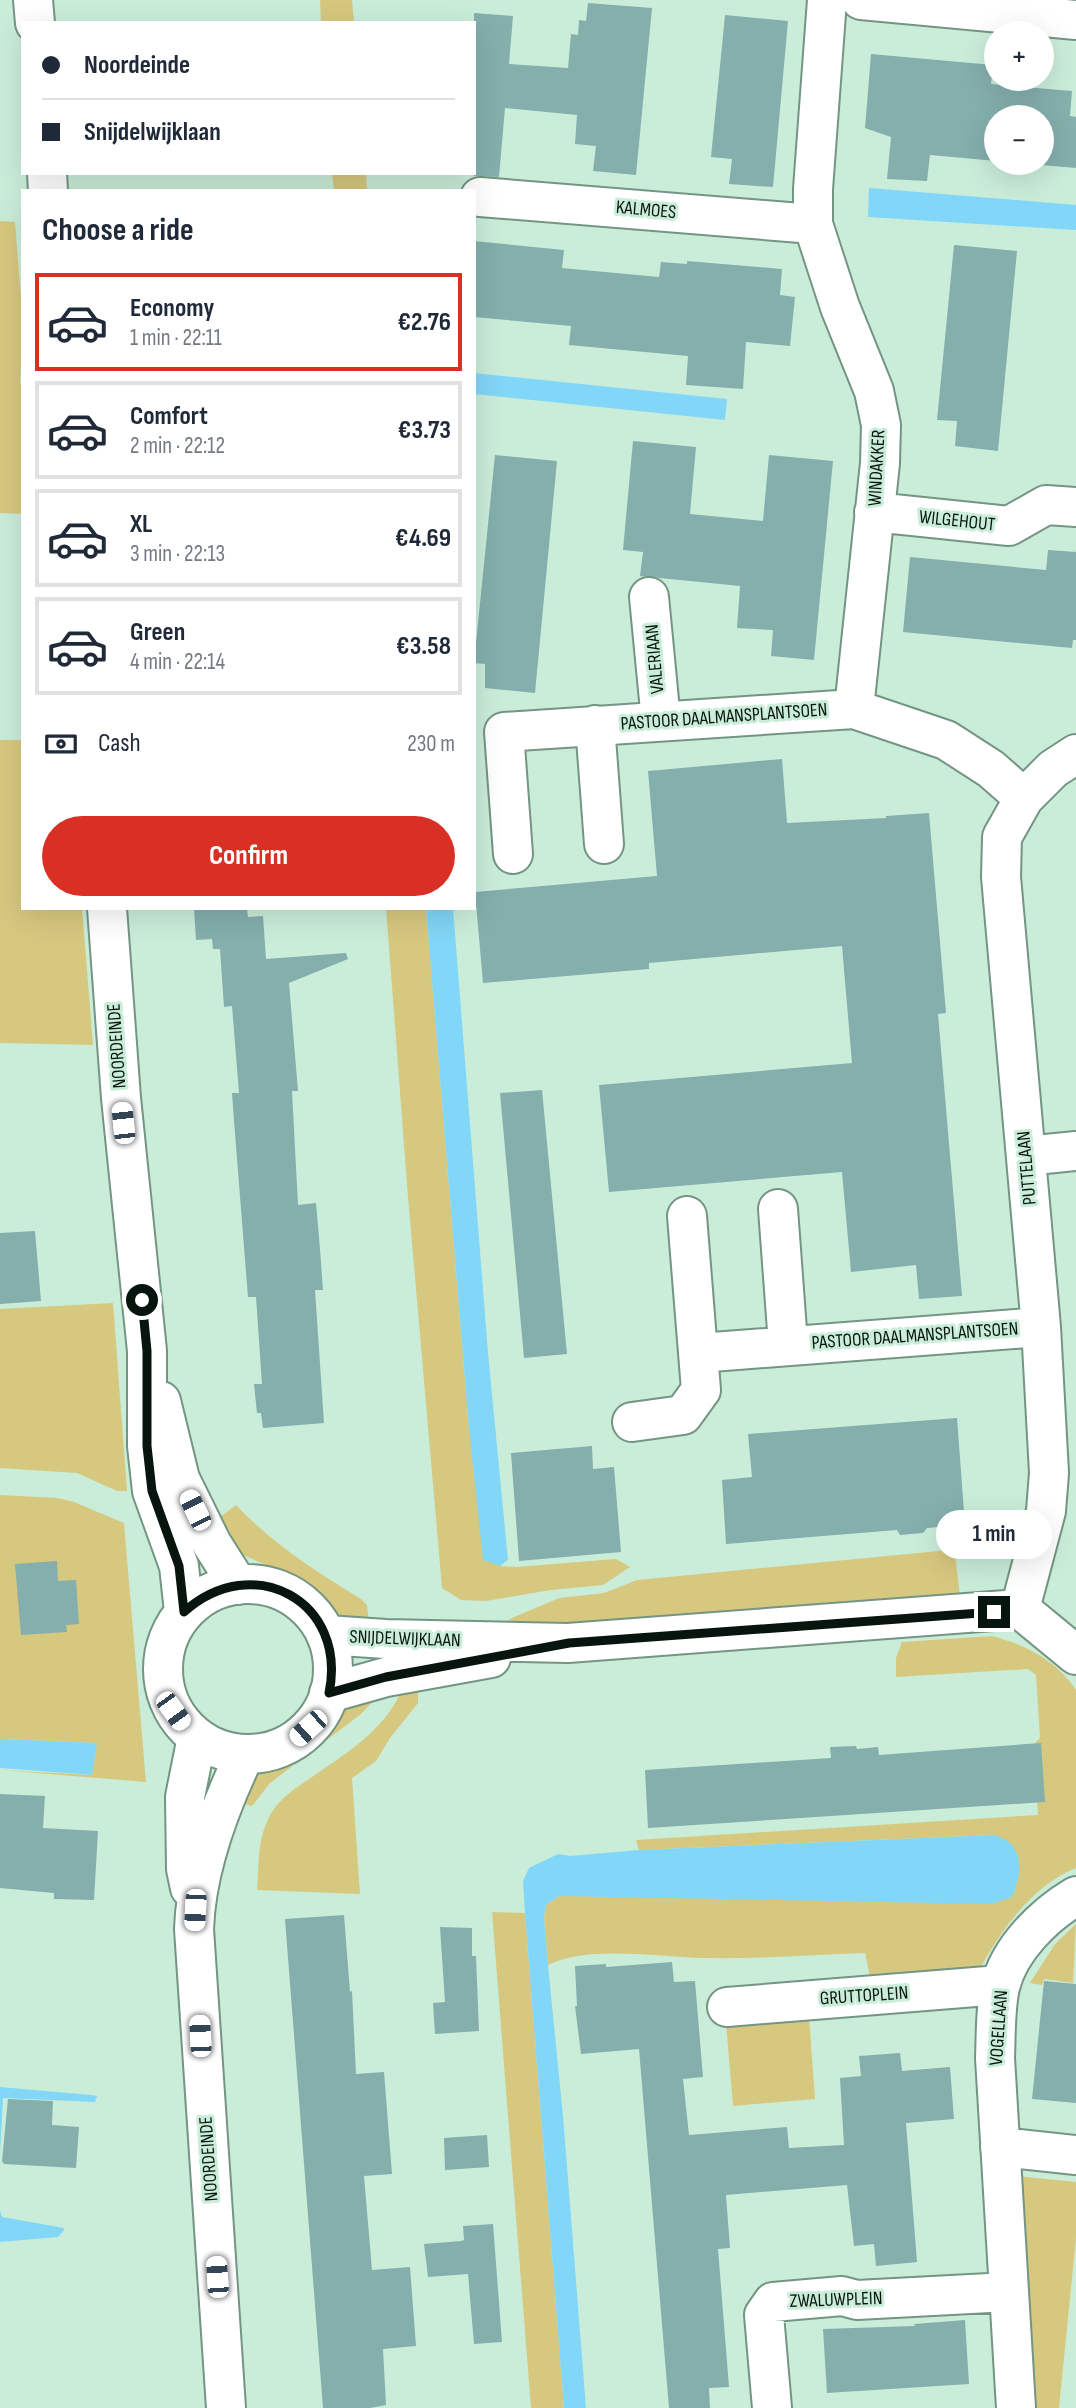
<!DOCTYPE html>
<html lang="en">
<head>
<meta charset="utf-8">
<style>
  body { margin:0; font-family:"Sofia Sans Condensed",sans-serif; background:#f6f6f7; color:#1f2937; height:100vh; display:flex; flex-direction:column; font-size:26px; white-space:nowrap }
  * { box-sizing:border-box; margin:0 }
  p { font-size:23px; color:#747a83 }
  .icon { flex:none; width:38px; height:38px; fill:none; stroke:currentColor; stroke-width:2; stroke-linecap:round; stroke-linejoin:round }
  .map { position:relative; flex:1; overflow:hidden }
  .panel { position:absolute; left:21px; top:189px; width:455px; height:721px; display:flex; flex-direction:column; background:#fff; border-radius:0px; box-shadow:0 7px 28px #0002 }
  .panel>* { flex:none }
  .hud { position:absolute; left:21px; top:21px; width:455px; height:154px; border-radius:0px; box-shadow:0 7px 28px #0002; display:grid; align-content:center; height:154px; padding:0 21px; background:#fff }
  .buttons { position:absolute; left:984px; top:21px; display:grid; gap:14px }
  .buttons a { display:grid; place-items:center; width:70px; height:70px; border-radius:50%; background:#fff; box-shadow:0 7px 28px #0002; font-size:35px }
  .end { position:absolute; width:32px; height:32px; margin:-16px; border:9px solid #08150e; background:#fff; box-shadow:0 0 0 4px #fff }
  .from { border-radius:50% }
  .bubble { position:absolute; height:49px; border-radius:24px; background:#fff; box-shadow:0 7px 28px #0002; font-size:23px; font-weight:700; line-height:49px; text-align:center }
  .car { position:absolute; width:21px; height:42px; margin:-21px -10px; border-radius:9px; box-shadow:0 0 5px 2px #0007; background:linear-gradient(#fff 24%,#345 0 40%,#fff 0 76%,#345 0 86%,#fff 0) }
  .hud b { display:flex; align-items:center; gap:24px; height:66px; font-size:26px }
  .hud b+b { border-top:2px solid #e0e1e3 }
  .hud i { width:18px; height:18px; background:#1f2937 }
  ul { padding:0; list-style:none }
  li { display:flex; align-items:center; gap:21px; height:98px; margin:0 14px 10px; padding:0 7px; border:4px solid #e0e1e3; border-radius:0px }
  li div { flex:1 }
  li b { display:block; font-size:26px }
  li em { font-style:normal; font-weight:700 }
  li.active { border-color:#d93025 }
  li>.icon { width:63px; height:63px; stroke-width:1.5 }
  h2 { padding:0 21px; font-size:32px; line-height:84px }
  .pay { display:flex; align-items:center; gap:18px; height:77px; padding:0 21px; font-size:26px }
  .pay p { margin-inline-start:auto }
  .primary-button { display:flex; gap:14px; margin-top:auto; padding:14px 21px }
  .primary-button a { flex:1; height:80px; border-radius:42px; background:#d93025; color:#fff; font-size:28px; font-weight:700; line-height:80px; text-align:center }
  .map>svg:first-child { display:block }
</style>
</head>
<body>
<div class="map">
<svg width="1076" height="2408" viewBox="0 0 1076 2408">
  <rect width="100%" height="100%" fill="#caedda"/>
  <path fill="#d7c87f" d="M 320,0 L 352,0 L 354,23 L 321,23 Z
    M 332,173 L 366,173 L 367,191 L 334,191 Z
    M 0,221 L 15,222 L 23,323 L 20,384 L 23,384 L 23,514 L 0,513 Z
    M 0,740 L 23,740 L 23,908 L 82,908 L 93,1045 L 0,1043 Z
    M 386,908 L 426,908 L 469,1429 L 500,1566 L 516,1567 L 616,1559 L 630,1567 L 603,1585 L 551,1590 L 486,1601 L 461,1600 L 442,1588 L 408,1197 Z
    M 113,1303 L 127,1491 L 117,1491 L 77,1473 L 0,1468 L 0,1309 Z
    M 0,1495 L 57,1498 L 74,1502 L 124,1523 L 146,1782 L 0,1770 L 92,1775 L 96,1743 L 0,1739 Z
    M 236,1505 C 273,1544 315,1571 361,1599 L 367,1605 L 369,1622 L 347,1620 L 335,1612 L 303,1581 L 241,1554 L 212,1523 Z
    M 949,1550 L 955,1554 L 960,1596 L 496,1628 L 512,1618 L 559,1598 L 604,1593 L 637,1580 Z
    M 992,1636 C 1026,1645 1056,1660 1076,1690 L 1076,1868 C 1031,1886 999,1933 977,1974 L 871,1982 L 865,1953 C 811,1955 757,1959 703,1958 C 659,1957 586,1945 548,1965 L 544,1918 L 546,1905 L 559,1896 L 995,1835 L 639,1850 L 636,1840 L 1038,1815 L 1033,1745 L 1040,1738 L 1036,1675 L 1028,1669 L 896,1677 L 896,1658 L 902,1642 Z
    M 418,1690 L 418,1703 L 390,1738 L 376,1761 L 352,1778 L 360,1894 L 257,1890 C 259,1867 257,1843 267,1822 C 275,1801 294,1789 312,1777 C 345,1754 382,1732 400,1694 Z
    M 376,1698 L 361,1714 L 270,1783 L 252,1806 L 236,1802 L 256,1773 L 308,1745 L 346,1705 Z
    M 492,1912 L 525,1913 L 564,2408 L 531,2408 Z
    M 1076,1924 L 1073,1983 L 1044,1979 L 1042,1985 L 1030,1983 L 1055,1944 Z
    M 809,2017 L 815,2099 L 733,2106 L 726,2023 Z
    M 1017,2176 L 1076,2182 L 1076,2238 L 1059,2408 L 1031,2408 Z"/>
  <path fill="#82d6f7" d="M 869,188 L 1076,205 L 1076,230 L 868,217 Z
    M 474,373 L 727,399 L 725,420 L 474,394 Z
    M 426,908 L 453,908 L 488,1353 L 508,1560 L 500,1566 L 483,1560 L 469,1429 Z
    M 0,1739 L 97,1743 L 92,1775 L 0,1768 Z
    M 995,1835 C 1000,1837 1007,1840 1010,1843 C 1025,1858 1019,1881 1012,1897 L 992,1904 L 559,1896 L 546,1905 L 544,1918 L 548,1965 L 563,2116 L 586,2408 L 564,2408 L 525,1913 L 523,1881 L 529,1868 L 558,1854 L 570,1856 L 639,1850 Z
    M 0,2087 L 91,2095 L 97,2096 L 95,2102 L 3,2098 L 0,2153 Z
    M 0,2211 L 2,2217 L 64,2228 L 64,2230 L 58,2237 L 0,2242 Z"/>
  <path fill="#84afad" d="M 588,3 L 652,8 L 636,175 L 593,171 L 596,146 L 575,144 L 577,115 L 505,108 L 499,177 L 474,176 L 474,13 L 513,16 L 509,64 L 568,68 L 571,34 L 578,35 L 579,20 L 586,21 Z
    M 725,15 L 788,21 L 773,187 L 729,184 L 732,159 L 711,157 Z
    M 871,54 L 993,65 L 991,84 L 1072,91 L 1070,116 L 1076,117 L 1076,168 L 1017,163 L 1041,163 L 1041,117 L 996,117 L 996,161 L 930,155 L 927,181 L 887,179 L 891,137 L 865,128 Z
    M 474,241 L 564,250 L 562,268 L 659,277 L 661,262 L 687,264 L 687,261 L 782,269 L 780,295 L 795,297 L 790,346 L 746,342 L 743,389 L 686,385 L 688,356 L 569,345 L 571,326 L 474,317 Z
    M 954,245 L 1017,251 L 998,451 L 955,446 L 957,421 L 937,420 Z
    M 633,441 L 696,447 L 690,514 L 763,521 L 769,455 L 833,461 L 814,660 L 771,656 L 773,630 L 737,628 L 740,586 L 640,576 L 643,552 L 623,550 Z
    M 495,455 L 557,461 L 535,693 L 485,688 L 485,664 L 474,663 Z
    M 1048,550 L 1076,552 L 1076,640 L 1073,640 L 1072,648 L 903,632 L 910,557 L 1046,570 Z
    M 782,759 L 787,823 L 886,818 L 886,816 L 929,813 L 946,1013 L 938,1014 L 962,1296 L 919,1299 L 916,1265 L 851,1272 L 842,1172 L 609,1192 L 599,1085 L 852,1063 L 842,946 L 649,963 L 649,969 L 483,983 L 475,892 L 657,876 L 648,771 Z
    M 194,908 L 247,908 L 248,917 L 263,916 L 266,959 L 346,953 L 348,959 L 289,983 L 298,1091 L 292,1091 L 298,1205 L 316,1203 L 320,1249 L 323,1290 L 315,1290 L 324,1423 L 263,1428 L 261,1413 L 257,1413 L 254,1384 L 262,1384 L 256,1297 L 248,1297 L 234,1121 L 232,1093 L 239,1093 L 232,1006 L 224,1007 L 220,949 L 213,949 L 212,939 L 196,940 Z
    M 542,1090 L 567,1354 L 524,1358 L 500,1093 Z
    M 35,1231 L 41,1301 L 0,1304 L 0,1233 Z
    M 957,1418 L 965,1525 L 927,1528 L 923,1533 L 900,1535 L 897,1530 L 726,1544 L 722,1480 L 752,1477 L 748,1434 Z
    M 592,1446 L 593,1469 L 614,1467 L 621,1552 L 519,1561 L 511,1453 Z
    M 57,1561 L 58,1581 L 76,1580 L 79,1624 L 66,1625 L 67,1632 L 21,1635 L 15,1564 Z
    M 1041,1743 L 1045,1802 L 648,1828 L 645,1770 L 831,1758 L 830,1747 L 856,1746 L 857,1749 L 878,1747 L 879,1755 Z
    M 0,1794 L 45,1796 L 43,1828 L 98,1831 L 94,1900 L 54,1899 L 54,1893 L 0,1888 Z
    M 344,1915 L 350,1992 L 352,1991 L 356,2074 L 384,2072 L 392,2174 L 364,2176 L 372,2270 L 410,2267 L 416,2346 L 383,2349 L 386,2405 L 370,2408 L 323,2408 L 285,1919 Z
    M 440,1927 L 472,1928 L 472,1956 L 476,1956 L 479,2031 L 435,2034 L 433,2003 L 445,2002 Z
    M 672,1962 L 674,1982 L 695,1981 L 703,2077 L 683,2079 L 689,2135 L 787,2127 L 789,2148 L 844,2145 L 840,2078 L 861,2076 L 859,2056 L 900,2053 L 902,2071 L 950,2067 L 954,2119 L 906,2123 L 917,2262 L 876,2266 L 874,2244 L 854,2246 L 847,2185 L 726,2195 L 730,2248 L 718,2249 L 729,2387 L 709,2388 L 710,2408 L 669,2408 L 639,2049 L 581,2054 L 575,2006 L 577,2006 L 575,1966 L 606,1964 L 606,1967 Z
    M 1044,1981 L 1076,1984 L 1076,2103 L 1032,2099 Z
    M 8,2099 L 53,2101 L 52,2125 L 79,2127 L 76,2168 L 4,2164 L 2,2161 Z
    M 487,2135 L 489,2167 L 445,2170 L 444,2138 Z
    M 493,2224 L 502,2342 L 474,2344 L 468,2274 L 428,2277 L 424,2244 L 461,2241 L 464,2240 L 463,2226 Z
    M 965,2320 L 969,2384 L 827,2393 L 823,2329 L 915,2326 L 914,2324 Z"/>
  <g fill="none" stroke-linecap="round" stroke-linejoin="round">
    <g stroke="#749583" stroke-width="42">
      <path id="minor" d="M 827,0 L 813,189 L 813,224 L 840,307 L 874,391 L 881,425 L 880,463 L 854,709 L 946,740 L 991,769 L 1024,798
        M 861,0 L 1076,20
        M 480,197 L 813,224
        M 874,512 L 1009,526 L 1046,505 L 1076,507
        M 649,597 L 661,721
        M 595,725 L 604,844
        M 513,854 L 504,732 L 854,709
        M 1026,1156 L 1076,1151
        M 778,1209 L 788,1344
        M 699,1353 L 1041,1327
        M 632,1422 L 683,1415 L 701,1390 L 687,1216
        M 1020,1609 L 1046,1511 L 1049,1473 L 1041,1327 L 1001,877 L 1002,837 L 1024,798 L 1053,769 L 1076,754
        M 326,1635 L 386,1639 L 568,1643 L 1020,1609 L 1076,1655
        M 329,1693 L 386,1677 L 491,1658
        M 727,2007 L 1000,1985
        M 1000,2147 L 1076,2155
        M 772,2408 L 764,2315 L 773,2302 L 842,2296 L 857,2300 L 1008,2292
        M 1016,2408 L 995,2058 C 996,2035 995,2009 1000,1987 C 1009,1949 1044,1915 1076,1896"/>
    </g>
    <g stroke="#749583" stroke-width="42">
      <path id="major" d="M 33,0 L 35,23
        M 47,173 L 48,191
        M 107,908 L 121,1098 L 147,1351 L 147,1446 L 152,1491 L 179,1566 L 184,1612
        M 161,1401 L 180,1479 L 212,1544 L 238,1585
        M163 1669a85 85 0 1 1 170 0a85 85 0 1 1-170 0Z
        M 190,1888 L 186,1869 L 185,1797 L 197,1737
        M 226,2408 L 194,1929 C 196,1871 220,1806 245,1754"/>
    </g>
    <use href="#minor" stroke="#fff" stroke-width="38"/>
    <use href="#major" stroke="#fff" stroke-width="38"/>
  </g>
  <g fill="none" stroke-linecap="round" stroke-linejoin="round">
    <path stroke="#08150e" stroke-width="9" d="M 142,1300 L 147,1351 L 147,1446 L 152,1491 L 179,1566 L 184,1612 C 253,1550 348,1601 329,1693 L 386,1677 L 569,1643 L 994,1612"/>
  </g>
  <g text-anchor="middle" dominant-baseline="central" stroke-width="6" stroke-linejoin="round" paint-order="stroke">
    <g font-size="19" fill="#08150e" stroke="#caedda">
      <text transform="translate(646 210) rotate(5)">KALMOES</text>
      <text transform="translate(877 468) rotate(-87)">WINDAKKER</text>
      <text transform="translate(957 521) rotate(6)">WILGEHOUT</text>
      <text transform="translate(655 659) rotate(-95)">VALERIAAN</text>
      <text transform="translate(724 717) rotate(-4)">PASTOOR DAALMANSPLANTSOEN</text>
      <text transform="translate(117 1046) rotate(-94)">NOORDEINDE</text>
      <text transform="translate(1027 1168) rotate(-95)">PUTTELAAN</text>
      <text transform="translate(915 1336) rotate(-4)">PASTOOR DAALMANSPLANTSOEN</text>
      <text transform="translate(405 1639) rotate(2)">SNIJDELWIJKLAAN</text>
      <text transform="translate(864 1996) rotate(-4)">GRUTTOPLEIN</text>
      <text transform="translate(999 2028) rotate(-86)">VOGELLAAN</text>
      <text transform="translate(209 2159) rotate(-94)">NOORDEINDE</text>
      <text transform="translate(836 2300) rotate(-2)">ZWALUWPLEIN</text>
    </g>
  </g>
</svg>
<div class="buttons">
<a>+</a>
<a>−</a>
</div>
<i class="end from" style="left:142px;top:1300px"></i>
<i class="end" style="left:994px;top:1612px"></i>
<div class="bubble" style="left:936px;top:1510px;width:116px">1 min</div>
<i class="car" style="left:123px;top:1123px;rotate:354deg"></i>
<i class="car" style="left:195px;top:1510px;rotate:334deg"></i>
<i class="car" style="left:173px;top:1711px;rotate:144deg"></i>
<i class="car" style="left:308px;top:1728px;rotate:228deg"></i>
<i class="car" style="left:195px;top:1910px;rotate:183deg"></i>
<i class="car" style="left:200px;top:2036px;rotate:357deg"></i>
<i class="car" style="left:217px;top:2277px;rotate:356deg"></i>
<div class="hud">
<b><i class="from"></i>Noordeinde</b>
<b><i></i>Snijdelwijklaan</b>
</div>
<section class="panel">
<h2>Choose a ride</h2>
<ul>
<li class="active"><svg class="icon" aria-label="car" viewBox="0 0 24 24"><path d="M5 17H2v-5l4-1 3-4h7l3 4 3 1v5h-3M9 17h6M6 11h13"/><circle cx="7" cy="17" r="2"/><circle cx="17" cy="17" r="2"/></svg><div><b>Economy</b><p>1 min · 22:11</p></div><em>€2.76</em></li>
<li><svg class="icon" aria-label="car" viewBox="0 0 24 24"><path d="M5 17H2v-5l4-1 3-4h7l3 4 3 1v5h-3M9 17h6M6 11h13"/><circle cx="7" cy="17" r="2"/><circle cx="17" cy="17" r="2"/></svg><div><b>Comfort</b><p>2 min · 22:12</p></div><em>€3.73</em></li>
<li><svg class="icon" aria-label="car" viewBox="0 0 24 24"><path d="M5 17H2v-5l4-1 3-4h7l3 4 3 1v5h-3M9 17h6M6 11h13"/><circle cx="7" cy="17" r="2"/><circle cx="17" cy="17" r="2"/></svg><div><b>XL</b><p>3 min · 22:13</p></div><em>€4.69</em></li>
<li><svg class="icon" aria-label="car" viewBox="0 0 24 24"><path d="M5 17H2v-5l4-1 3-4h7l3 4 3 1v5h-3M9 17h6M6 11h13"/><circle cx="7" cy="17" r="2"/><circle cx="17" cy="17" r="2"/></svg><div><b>Green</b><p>4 min · 22:14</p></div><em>€3.58</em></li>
</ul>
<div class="pay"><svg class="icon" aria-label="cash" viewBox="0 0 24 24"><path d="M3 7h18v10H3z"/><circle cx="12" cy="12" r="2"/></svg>Cash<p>230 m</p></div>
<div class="primary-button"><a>Confirm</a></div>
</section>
</div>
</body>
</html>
